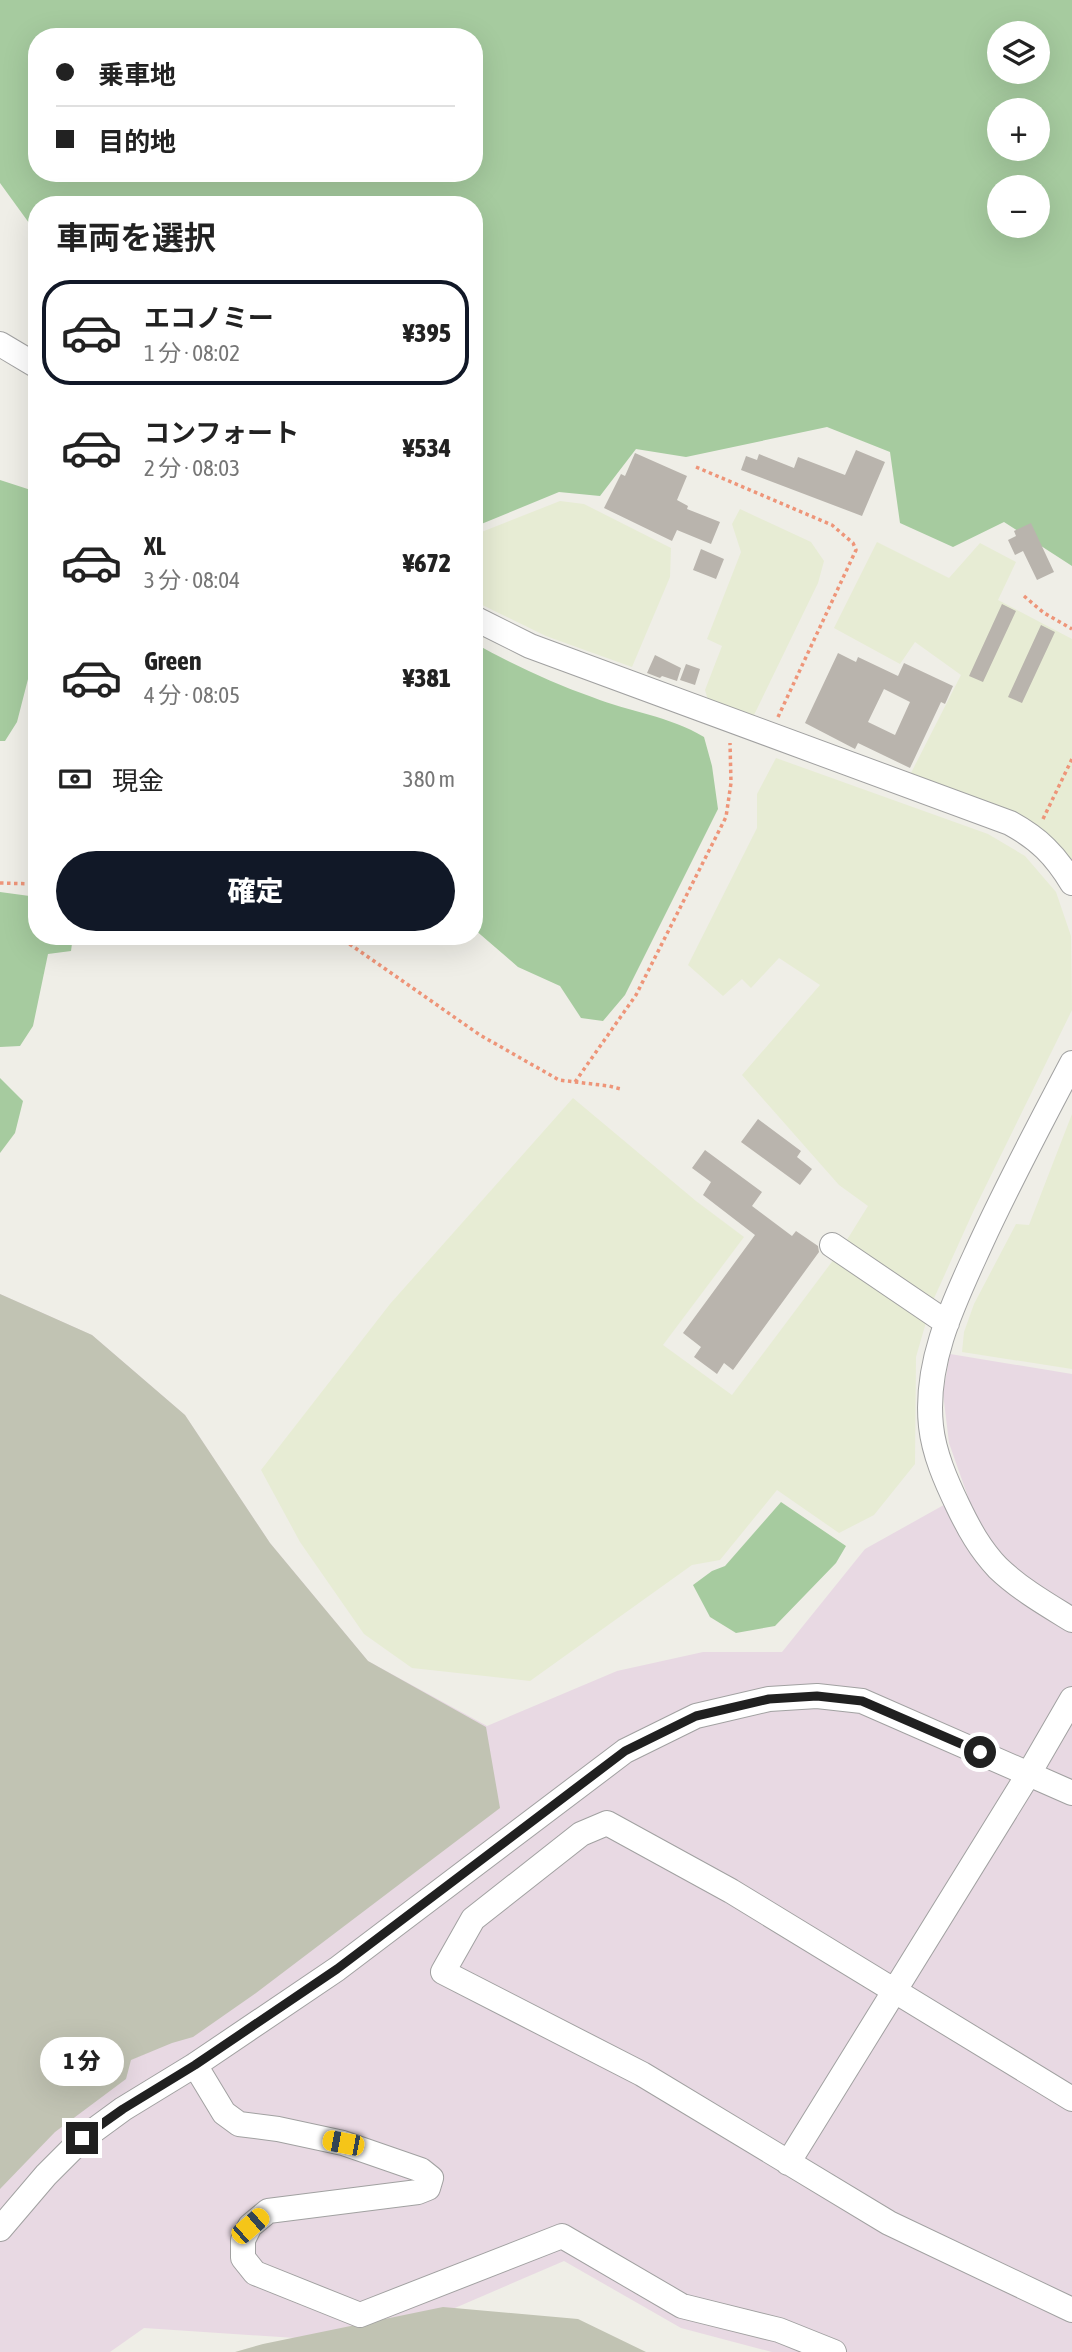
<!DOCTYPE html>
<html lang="ja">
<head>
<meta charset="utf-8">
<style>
  body { margin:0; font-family:"Asap Condensed","Noto Sans JP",sans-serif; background:#f6f6f6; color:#222; height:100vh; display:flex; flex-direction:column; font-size:26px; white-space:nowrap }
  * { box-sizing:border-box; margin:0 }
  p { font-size:23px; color:#767676 }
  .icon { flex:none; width:38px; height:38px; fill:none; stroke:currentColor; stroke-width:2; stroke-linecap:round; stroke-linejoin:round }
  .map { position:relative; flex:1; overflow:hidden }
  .sheet { position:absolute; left:28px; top:196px; width:455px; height:749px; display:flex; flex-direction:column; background:#fff; border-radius:28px; box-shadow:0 7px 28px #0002 }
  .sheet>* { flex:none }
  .banner { position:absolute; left:28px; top:28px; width:455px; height:154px; border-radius:28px; box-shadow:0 7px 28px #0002; display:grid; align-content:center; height:154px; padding:0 28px; background:#fff }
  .tools { position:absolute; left:987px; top:21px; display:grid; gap:14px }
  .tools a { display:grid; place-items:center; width:63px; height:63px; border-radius:50%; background:#fff; box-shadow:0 7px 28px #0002; font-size:35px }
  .end { position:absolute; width:32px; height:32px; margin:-16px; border:9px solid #202020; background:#fff; box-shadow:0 0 0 4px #fff }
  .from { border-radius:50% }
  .bubble { position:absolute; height:49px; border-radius:24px; background:#fff; box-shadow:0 7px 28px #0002; font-size:23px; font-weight:800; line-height:49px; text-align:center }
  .car { position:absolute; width:21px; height:42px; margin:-21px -10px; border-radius:9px; box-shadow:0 0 5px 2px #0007; background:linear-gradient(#f5c518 24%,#345 0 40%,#f5c518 0 76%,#345 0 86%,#f5c518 0) }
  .banner b { display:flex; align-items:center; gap:24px; height:66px; font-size:26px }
  .banner b+b { border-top:2px solid #e0e0e0 }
  .banner i { width:18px; height:18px; background:#222 }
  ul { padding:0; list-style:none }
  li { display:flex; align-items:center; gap:21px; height:105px; margin:0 14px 10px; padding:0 14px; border:4px solid transparent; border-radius:28px }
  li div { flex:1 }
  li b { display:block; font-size:26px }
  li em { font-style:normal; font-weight:800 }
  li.active { border-color:#111827 }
  li>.icon { width:63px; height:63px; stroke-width:1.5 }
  h2 { padding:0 28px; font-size:32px; line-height:84px }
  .pay { display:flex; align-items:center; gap:18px; height:77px; padding:0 28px; font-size:26px }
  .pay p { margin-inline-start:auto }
  .primary-button { display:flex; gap:14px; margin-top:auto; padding:14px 28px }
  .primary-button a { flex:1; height:80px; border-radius:42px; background:#111827; color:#fff; font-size:28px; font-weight:800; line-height:80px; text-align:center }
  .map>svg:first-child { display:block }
</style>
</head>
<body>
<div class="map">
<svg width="1072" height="2352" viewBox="0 0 1072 2352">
  <rect width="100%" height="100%" fill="#efeee7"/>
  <path fill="#e8d9e3" d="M 0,1294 L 92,1335 L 185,1415 L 270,1543 L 368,1661 L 487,1726 L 617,1671 L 703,1652 L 782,1652 L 865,1549 L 942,1506 L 968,1497 L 949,1443 L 943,1393 L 950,1354 L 1072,1374 L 1072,2352 L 772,2352 L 681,2328 L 564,2261 L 427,2320 L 341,2341 L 144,2328 L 110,2352 L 0,2352 Z"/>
  <path fill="#c1c3b3" d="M 0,1294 L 92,1335 L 185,1415 L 270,1543 L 368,1661 L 486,1727 L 500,1808 L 256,1993 L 193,2037 L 172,2043 L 131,2060 L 126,2079 L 55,2132 L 0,2189 Z
    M 443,2307 L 578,2319 L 646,2352 L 235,2352 L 263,2344 Z"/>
  <path fill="#e7ecd4" d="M 560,501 L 584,504 L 671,548 L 670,577 L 632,667 L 546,636 L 474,601 L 474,535 Z
    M 740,509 L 811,542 L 824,561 L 818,583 L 754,715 L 708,700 L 705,690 L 722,646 L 707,639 L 741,552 L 732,524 Z
    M 877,542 L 949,578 L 980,543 L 1016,562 L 998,600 L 1072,639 L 1072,865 L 1034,823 L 982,800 L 911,773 L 961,675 L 915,642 L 900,664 L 834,628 Z
    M 776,758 L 988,834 L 1025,856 L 1056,892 L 1071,936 L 1072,1010 L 973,1212 L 931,1305 L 916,1357 L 915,1464 L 874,1515 L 839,1533 L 777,1490 L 720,1560 L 692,1565 L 530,1681 L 412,1668 L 364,1634 L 300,1542 L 261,1470 L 390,1304 L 573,1098 L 696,1201 L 744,1237 L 663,1345 L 732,1395 L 840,1251 L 868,1206 L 839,1185 L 742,1075 L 820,985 L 779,958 L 751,988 L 742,979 L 723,996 L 688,965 L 757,828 L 757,794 Z
    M 1072,1114 L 1072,1369 L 962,1352 L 964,1332 L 974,1304 L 1016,1224 L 1029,1225 Z"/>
  <path fill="#a6cb9f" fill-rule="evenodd" d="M 0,0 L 1072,0 L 1072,566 L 1004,522 L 953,547 L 900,523 L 890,452 L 827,427 L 686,457 L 636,449 L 600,496 L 559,492 L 474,527 L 474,205 L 37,205 L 37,234 L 0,183 ZM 999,33 L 1038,33 L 1038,72 L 999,72 ZM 37,37 L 474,37 L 474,173 L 37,173 ZM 999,110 L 1038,110 L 1038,149 L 999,149 ZM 999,187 L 1038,187 L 1038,226 L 999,226 Z
    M 0,480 L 37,492 L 37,644 L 17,722 L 5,741 L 0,741 Z
    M 474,643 C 512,664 552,683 592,697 C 630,712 669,716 704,737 L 712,766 L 718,809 L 625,995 L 603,1021 L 581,1018 L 560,986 L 518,967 L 474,929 Z
    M 0,892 L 37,897 L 37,936 L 73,936 L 71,951 L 48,954 L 33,1026 L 20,1046 L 0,1047 Z
    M 0,1078 L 23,1101 L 15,1133 L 0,1153 Z
    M 781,1502 L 846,1546 L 836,1563 L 775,1626 L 736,1633 L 710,1617 L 693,1585 L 712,1571 L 725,1566 Z"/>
  <path fill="#b9b4ad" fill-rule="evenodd" d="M 856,450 L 885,462 L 862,516 L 741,470 L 746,456 L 757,460 L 759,454 L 794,468 L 798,457 L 845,475 Z
    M 635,453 L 687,476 L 677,500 L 688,506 L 687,509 L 720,522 L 711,544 L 677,530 L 672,541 L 604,508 L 621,474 L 625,476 Z
    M 1031,523 L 1054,572 L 1037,580 L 1023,551 L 1015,555 L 1008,540 L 1016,536 L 1014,531 Z
    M 701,549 L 724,559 L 716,579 L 693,570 Z
    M 1002,604 L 1016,611 L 983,682 L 969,676 Z
    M 1041,625 L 1055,632 L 1022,703 L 1008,697 Z
    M 838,653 L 856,662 L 858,657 L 898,676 L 904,663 L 953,686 L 945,704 L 941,702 L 910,768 L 858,743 L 855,749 L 805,723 ZM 884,689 L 910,702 L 895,735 L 868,722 Z
    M 655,655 L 681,668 L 677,681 L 662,676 L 660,678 L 647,673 Z
    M 686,664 L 700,669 L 695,685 L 680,680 Z
    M 758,1119 L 801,1151 L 797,1157 L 812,1169 L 800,1185 L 741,1142 Z
    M 705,1150 L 762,1192 L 752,1206 L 792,1236 L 796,1231 L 818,1246 L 819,1252 L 733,1370 L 724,1363 L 717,1374 L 694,1357 L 701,1347 L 683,1333 L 755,1235 L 703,1195 L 711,1182 L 692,1168 Z"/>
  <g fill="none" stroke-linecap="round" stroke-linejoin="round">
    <g stroke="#a1a1a1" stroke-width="26">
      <path id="minor" d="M 0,344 L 37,366
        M 474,618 L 530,646 L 1010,823 C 1039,839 1055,855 1072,883
        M 1072,1063 C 1041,1122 1009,1182 981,1243 C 955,1300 924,1361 931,1426 C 934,1454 946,1481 958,1506 C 969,1529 980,1549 998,1568 C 1020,1589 1046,1604 1072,1620
        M 832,1245 L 947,1323
        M 195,2065 L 224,2113 L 239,2124 L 278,2129 L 343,2143 L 421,2170 L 431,2178 L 428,2188 L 418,2192 L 268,2211 L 250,2226 L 243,2240 L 243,2258 L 255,2273 L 360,2315 L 562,2236 L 682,2306 L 779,2330 L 834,2352
        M 1072,2099 L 731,1891 L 607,1823 L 581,1834 L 473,1919 L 443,1972 L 642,2074 L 889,2223 L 1072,2310
        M 788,2163 L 1028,1775 L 1072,1699
        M 0,2229 L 46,2175 L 82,2139 L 123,2109 L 195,2065 L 337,1969 L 625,1751 L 696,1716 L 769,1699 L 817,1696 L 862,1701 L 1072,1793"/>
    </g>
    <path stroke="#ee9579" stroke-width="3.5" stroke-dasharray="3.5 3.5" stroke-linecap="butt" d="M 696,467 L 832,525 L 853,543 L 856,550 L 778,717
      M 1024,596 L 1044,613 L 1072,629
      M 1043,819 L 1072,759
      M 0,883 L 37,884
      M 338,936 L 480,1035 L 559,1080 L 609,1086 L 621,1089
      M 575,1082 L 636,995 L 726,817 L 731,783 L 730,743"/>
    <use href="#minor" stroke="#fff" stroke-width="24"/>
  </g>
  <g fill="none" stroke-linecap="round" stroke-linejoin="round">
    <path stroke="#202020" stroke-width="9" d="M 82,2138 L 123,2109 L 195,2065 L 337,1969 L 625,1751 L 696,1716 L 769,1699 L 817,1696 L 862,1701 L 980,1752"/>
  </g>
</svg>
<div class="tools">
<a><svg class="icon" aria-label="layers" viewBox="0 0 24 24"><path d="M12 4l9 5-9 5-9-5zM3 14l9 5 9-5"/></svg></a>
<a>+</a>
<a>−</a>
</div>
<i class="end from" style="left:980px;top:1752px"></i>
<i class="end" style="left:82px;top:2138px"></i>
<div class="bubble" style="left:40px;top:2037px;width:84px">1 分</div>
<i class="car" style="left:343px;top:2143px;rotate:281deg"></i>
<i class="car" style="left:250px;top:2226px;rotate:49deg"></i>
<div class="banner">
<b><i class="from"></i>乗車地</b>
<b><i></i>目的地</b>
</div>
<section class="sheet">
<h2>車両を選択</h2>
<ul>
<li class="active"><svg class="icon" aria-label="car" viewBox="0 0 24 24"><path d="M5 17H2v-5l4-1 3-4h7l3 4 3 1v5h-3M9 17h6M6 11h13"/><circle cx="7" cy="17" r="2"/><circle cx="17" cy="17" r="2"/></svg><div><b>エコノミー</b><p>1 分 · 08:02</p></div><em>¥395</em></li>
<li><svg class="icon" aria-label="car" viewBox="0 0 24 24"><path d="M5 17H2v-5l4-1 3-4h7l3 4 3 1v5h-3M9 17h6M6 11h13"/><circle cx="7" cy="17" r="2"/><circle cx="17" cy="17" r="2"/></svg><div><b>コンフォート</b><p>2 分 · 08:03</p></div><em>¥534</em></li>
<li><svg class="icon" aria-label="car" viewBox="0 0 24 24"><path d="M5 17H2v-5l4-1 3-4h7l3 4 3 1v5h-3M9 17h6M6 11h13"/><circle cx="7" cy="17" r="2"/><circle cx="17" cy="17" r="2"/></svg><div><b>XL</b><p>3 分 · 08:04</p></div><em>¥672</em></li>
<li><svg class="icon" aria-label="car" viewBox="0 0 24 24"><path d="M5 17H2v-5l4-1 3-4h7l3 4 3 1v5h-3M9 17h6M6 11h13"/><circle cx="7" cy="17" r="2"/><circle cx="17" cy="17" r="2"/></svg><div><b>Green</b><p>4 分 · 08:05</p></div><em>¥381</em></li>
</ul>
<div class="pay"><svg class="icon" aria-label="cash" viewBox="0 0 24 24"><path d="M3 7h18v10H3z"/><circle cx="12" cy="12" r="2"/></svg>現金<p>380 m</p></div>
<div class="primary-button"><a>確定</a></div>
</section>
</div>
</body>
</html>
